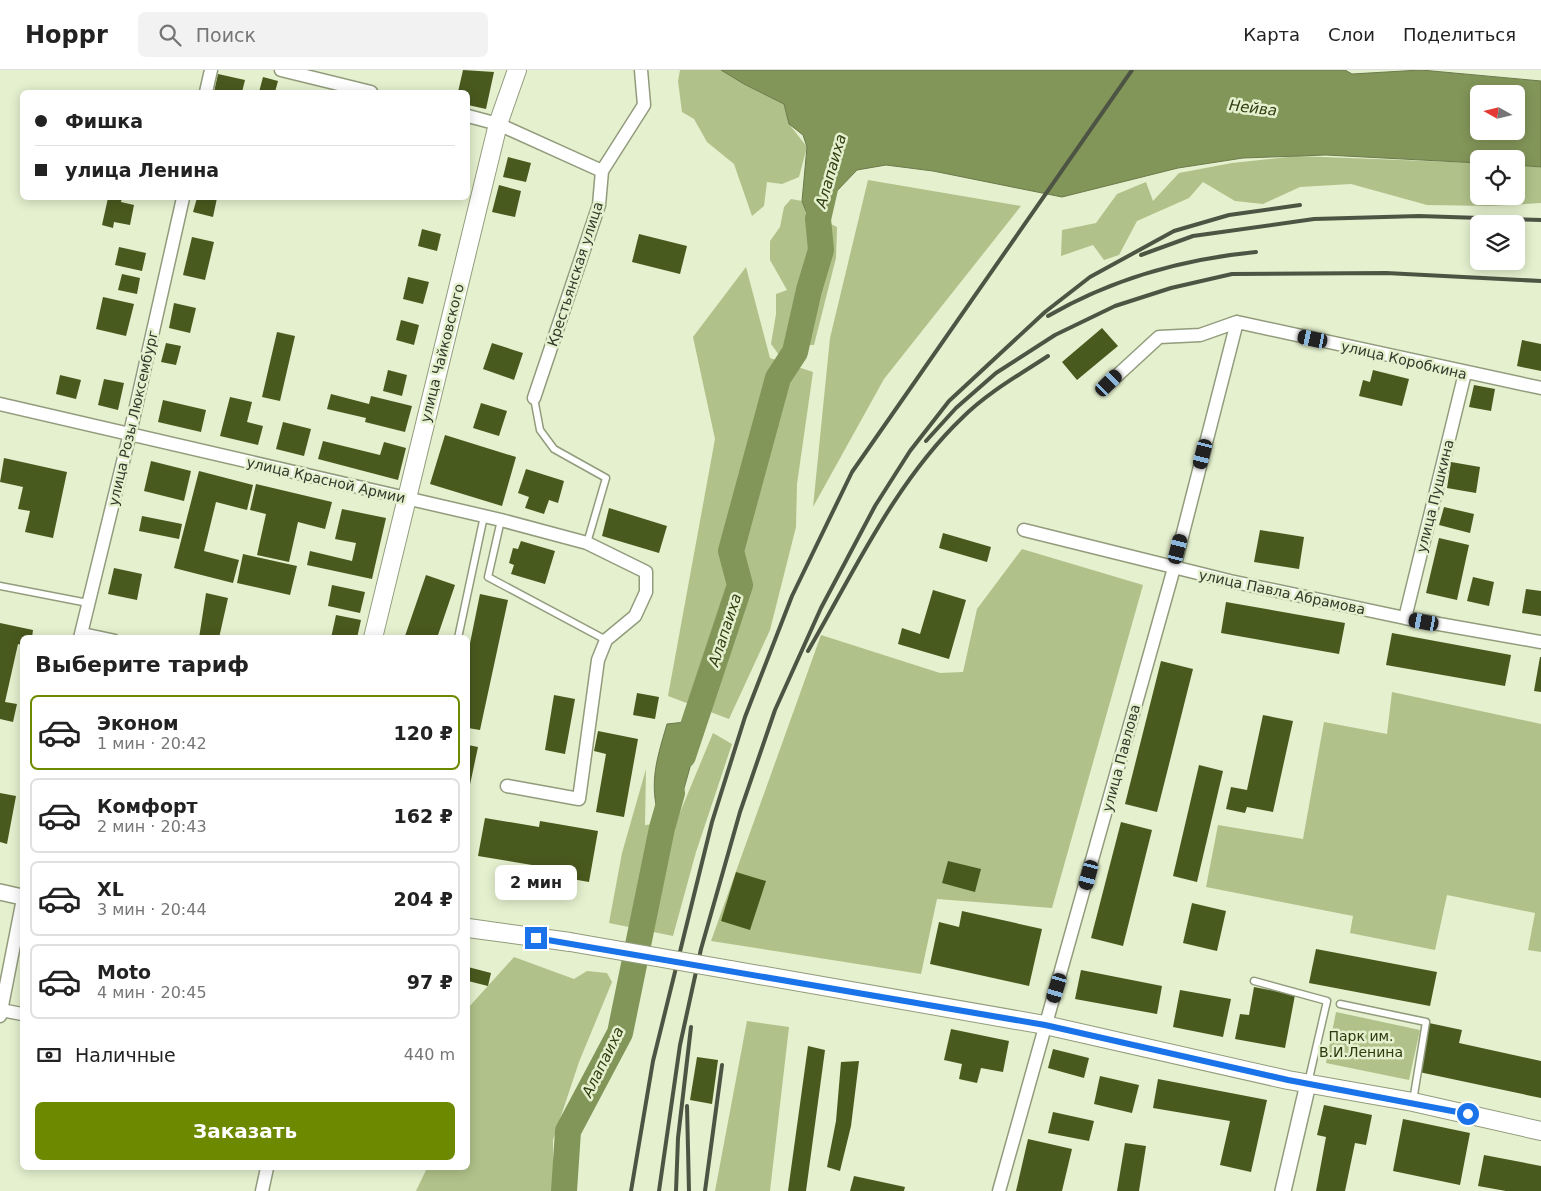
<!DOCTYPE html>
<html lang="ru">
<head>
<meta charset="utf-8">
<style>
  body { margin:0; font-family:"DejaVu Sans",sans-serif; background:#f2f2f2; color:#222; height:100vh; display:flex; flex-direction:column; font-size:19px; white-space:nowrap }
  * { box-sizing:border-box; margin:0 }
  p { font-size:16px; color:#767676 }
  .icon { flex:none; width:28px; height:28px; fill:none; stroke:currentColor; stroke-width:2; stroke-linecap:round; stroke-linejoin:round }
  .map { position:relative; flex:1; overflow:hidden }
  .side { position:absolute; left:20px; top:565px; width:450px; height:535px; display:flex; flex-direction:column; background:#fff; border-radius:8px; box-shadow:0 2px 12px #0003 }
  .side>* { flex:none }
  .guide { position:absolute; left:20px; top:20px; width:450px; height:110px; border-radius:8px; box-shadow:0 2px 12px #0003; display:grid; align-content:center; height:110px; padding:0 15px; background:#fff }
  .needle { width:32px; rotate:278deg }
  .fabs { position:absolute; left:1470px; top:15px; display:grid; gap:10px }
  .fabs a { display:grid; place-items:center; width:55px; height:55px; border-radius:8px; background:#fff; box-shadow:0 2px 12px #0003; font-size:25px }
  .end { position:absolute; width:22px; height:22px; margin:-11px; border:6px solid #1a73e8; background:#fff; box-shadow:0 0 0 2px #fff }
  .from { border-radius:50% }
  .bubble { position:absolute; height:35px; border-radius:8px; background:#fff; box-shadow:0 2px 12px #0003; font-size:16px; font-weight:700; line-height:35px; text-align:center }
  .car { position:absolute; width:15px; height:30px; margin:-15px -8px; border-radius:6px; box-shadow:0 0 4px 1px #0007; background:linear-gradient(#222 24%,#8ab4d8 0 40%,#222 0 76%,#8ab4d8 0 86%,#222 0) }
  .guide b { display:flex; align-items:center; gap:18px; height:48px; font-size:19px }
  .guide b+b { border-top:1px solid #e0e0e0 }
  .guide i { width:12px; height:12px; background:#222 }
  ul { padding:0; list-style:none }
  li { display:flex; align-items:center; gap:15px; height:75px; margin:0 10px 8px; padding:0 5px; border:2px solid #e0e0e0; border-radius:8px }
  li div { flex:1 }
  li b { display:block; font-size:19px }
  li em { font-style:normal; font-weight:700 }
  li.selected { border-color:#6c8900 }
  li>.icon { width:45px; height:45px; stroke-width:1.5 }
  h2 { padding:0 15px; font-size:22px; line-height:60px }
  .pay { display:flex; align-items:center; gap:12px; height:55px; padding:0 15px; font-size:19px }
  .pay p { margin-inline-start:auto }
  .cta { display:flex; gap:10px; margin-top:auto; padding:10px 15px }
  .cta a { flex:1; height:58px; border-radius:8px; background:#6c8900; color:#fff; font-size:20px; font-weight:700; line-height:58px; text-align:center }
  header { display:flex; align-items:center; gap:30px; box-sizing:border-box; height:70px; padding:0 25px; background:#fff; border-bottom:1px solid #e0e0e0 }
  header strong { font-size:24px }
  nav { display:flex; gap:28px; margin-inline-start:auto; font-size:18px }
  .search { width:350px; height:45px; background:#f2f2f2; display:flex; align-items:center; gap:12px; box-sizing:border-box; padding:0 18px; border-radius:8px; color:#767676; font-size:19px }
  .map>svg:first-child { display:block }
</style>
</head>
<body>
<header>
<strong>Hoppr</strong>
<div class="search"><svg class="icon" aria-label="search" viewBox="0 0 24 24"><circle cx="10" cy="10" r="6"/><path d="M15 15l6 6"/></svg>Поиск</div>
<nav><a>Карта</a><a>Слои</a><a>Поделиться</a></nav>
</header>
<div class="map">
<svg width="1541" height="1121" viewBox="0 0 1541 1121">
  <rect width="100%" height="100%" fill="#e4f0ce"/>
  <path fill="#b0c28a" d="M 680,0 L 721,0 L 744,14 L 785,34 L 789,54 L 807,77 L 799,107 L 782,114 L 767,112 L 764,136 L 752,146 L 734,94 L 707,72 L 694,49 L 682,42 L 678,11 Z
    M 1297,86 L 1479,93 L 1479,126 L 1516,126 L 1516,95 L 1541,97 L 1541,133 L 1491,136 L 1427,135 L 1351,114 L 1300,117 L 1263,134 L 1235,131 L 1203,112 L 1189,128 L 1137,151 L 1119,185 L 1104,190 L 1093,175 L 1061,186 L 1062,160 L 1096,153 L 1117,124 L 1146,112 L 1153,131 L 1179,103 L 1232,93 Z
    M 868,110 L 1021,136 L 884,309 L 813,437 L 830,268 Z
    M 791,129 L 802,131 C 808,147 810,164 817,181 L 810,190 L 798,247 L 789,249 L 794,268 L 791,286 L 782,289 L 771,274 L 776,244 L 776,224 L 787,220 L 770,190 L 770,171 L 780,157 L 784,137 Z
    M 827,152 L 837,157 L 836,188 L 814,275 L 807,275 L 828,186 L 825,156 Z
    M 746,197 L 770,288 L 813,302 L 797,414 L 796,457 L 770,560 L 729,649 L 668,626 L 715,369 L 693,267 Z
    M 1022,479 L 1143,515 L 1052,838 L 937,829 L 921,904 L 711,871 L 821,565 L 940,603 L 963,602 L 977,539 Z
    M 1392,622 L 1541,654 L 1541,882 L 1528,880 L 1535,843 L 1447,825 L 1435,880 L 1350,863 L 1353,846 L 1206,817 L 1218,755 L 1303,769 L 1324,652 L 1387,664 Z
    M 713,663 L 732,674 L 696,782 L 673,866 L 609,853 L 622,783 L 646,699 L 645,755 L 676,752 Z
    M 514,887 L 574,909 L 587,901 L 607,903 L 612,912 L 579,992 L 553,1070 L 553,1121 L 416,1121 L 427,1098 L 468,1098 L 468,938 Z
    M 1336,942 L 1420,960 L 1409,1010 L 1326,993 Z
    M 747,951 L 789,957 L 770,1121 L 715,1121 Z"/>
  <path fill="#839659" stroke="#6b7a4b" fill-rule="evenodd" d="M 721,0 L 1345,0 L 1352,4 L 1421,0 L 1541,11 L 1541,97 L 1516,95 L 1516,89 L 1479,89 L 1479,93 L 1326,85 L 1243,88 L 1178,98 L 1062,127 L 933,101 L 886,95 L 857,100 L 833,125 L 829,148 L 818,149 L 807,144 L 802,131 L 807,77 L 803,65 L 789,54 L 784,34 L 744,14 ZM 1479,24 L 1516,24 L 1516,61 L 1479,61 Z
    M 695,651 L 700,662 L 683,722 L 662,758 C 648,716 655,695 667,654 Z"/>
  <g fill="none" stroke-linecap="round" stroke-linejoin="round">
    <path stroke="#839659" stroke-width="26" d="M 683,686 L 740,515 L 731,481 L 778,308 L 795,282 L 809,220 L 821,180 L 818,149 L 826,114
      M 564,1121 L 568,1061 L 620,963 L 662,758 L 672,723"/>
  </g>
  <path fill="#495a1e" d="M 463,0 L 494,2 L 486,39 L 468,35 L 468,22 L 458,22 Z
    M 218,4 L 245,10 L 242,22 L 214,22 Z
    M 263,7 L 278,11 L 275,22 L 259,22 Z
    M 508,87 L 531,93 L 526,112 L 503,107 Z
    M 499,115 L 521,121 L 515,147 L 492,142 Z
    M 108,128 L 122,128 L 121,132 L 134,135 L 130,155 L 114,152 L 113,158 L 102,155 Z
    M 197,128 L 217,128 L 213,147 L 193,142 Z
    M 422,159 L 441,164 L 437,181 L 418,176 Z
    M 639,164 L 687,176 L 680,204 L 632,192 Z
    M 192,167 L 214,172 L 205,210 L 183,205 Z
    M 119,177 L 146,183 L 142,201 L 115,195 Z
    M 122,204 L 140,208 L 137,224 L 118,220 Z
    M 408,207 L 429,212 L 423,234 L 403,229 Z
    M 103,227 L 134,234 L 126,266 L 96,259 Z
    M 174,233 L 196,238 L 190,263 L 169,258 Z
    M 401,250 L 419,255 L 414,275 L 396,270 Z
    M 1102,258 L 1118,276 L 1077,310 L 1062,292 Z
    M 277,262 L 295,266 L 280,331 L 262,327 Z
    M 1522,270 L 1541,274 L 1541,301 L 1517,296 Z
    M 166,273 L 181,276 L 176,295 L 161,292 Z
    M 492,273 L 523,283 L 514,310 L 483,299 Z
    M 388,300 L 407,305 L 402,326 L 383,321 Z
    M 1373,300 L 1409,309 L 1402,336 L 1359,326 L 1363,310 L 1370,312 Z
    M 60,305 L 81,310 L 76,329 L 56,324 Z
    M 104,309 L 124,313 L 118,340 L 98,335 Z
    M 1474,315 L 1495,319 L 1491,341 L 1469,337 Z
    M 331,324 L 369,334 L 371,326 L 412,336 L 405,362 L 365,352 L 366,348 L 327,339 Z
    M 230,327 L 252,332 L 247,352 L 263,356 L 258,375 L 220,366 Z
    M 163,330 L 206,340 L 201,362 L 158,352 Z
    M 481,333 L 507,341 L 499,366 L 473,358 Z
    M 283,352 L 311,359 L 304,386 L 276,379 Z
    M 445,365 L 516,387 L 502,436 L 430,414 Z
    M 323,371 L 380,385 L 384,372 L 406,378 L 398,410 L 318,389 Z
    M 4,388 L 67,402 L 53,468 L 25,462 L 30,441 L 18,439 L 23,417 L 0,412 Z
    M 151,391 L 191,401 L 184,431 L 144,421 Z
    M 1451,392 L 1480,397 L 1476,423 L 1447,418 Z
    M 526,399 L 564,411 L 558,433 L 549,430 L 544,444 L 525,438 L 529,427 L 518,423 Z
    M 199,401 L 253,415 L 247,440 L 216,432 L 204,481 L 239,490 L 233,513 L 174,498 Z
    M 256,414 L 332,432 L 325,459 L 298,452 L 289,492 L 257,485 L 266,444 L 250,440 Z
    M 1444,437 L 1474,444 L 1470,463 L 1439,455 Z
    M 609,438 L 667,456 L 659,483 L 602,466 Z
    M 342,439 L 386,448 L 372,509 L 307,495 L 310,481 L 352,491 L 356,473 L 335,469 Z
    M 142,446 L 182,454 L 179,469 L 139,461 Z
    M 1260,460 L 1304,467 L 1299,499 L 1254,492 Z
    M 943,463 L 991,477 L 987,492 L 939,478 Z
    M 1439,468 L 1469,475 L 1457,530 L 1426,523 Z
    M 521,471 L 555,481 L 545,514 L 511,504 L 514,495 L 509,493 L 513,478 L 518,479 Z
    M 243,484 L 297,496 L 290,525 L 237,513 Z
    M 114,498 L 142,504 L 137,530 L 108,524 Z
    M 426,505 L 455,515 L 437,568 L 409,568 L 405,566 Z
    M 1473,507 L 1494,512 L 1489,536 L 1467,531 Z
    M 332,515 L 365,522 L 360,543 L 328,536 Z
    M 1526,519 L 1541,521 L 1541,546 L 1522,543 Z
    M 933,520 L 966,530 L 949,589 L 898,574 L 902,558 L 920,564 Z
    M 206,523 L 228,528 L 219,568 L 199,568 Z
    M 480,524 L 508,530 L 480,660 L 468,658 L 468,583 Z
    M 1226,532 L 1345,553 L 1339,584 L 1221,563 Z
    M 336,545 L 361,550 L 357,568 L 331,568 Z
    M 0,553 L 33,560 L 32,568 L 22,568 L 22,575 L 18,574 L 5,632 L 17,634 L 13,652 L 0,649 Z
    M 1392,563 L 1511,585 L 1505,616 L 1386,595 Z
    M 1540,587 L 1541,587 L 1541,622 L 1534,621 Z
    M 1161,591 L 1193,599 L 1157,742 L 1125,734 Z
    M 637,623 L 659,627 L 655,649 L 633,645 Z
    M 554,625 L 575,629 L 565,684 L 545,680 Z
    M 1263,645 L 1293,651 L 1273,742 L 1247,737 L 1245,743 L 1226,739 L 1231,717 L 1247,720 Z
    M 598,661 L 638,669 L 624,747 L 596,742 L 606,684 L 594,681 Z
    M 468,675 L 478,677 L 468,724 Z
    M 1199,695 L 1223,701 L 1197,812 L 1173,806 Z
    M 0,723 L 16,726 L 7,774 L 0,772 Z
    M 485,748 L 539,757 L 540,751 L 598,761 L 589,812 L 532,802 L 532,795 L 478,786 Z
    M 1121,752 L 1152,760 L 1123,876 L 1091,868 Z
    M 948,791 L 981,799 L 975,822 L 942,813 Z
    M 736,802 L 766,811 L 750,860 L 721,851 Z
    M 1192,833 L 1226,841 L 1217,881 L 1183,873 Z
    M 962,841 L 1042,859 L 1029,916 L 930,894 L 939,852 L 959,857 Z
    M 1316,879 L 1437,902 L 1430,936 L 1309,913 Z
    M 468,897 L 491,903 L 488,916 L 468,911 Z
    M 1081,900 L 1162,916 L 1157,944 L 1075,929 Z
    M 1254,917 L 1295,925 L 1285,978 L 1235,969 L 1240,944 L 1249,945 Z
    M 1180,920 L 1231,929 L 1223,967 L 1173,957 Z
    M 1429,953 L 1462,960 L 1459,973 L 1541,991 L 1541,1028 L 1419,1002 Z
    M 951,959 L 1009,971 L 1003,1002 L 981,998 L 977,1013 L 959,1009 L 962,994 L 944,990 Z
    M 808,976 L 825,980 L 806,1121 L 788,1121 Z
    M 1053,979 L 1089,988 L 1084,1008 L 1048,998 Z
    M 697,987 L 718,990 L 712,1034 L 690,1030 Z
    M 859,991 L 851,1056 L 840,1101 L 827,1097 L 836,1051 L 841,992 Z
    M 1100,1006 L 1139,1015 L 1132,1043 L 1094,1034 Z
    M 1158,1009 L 1267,1030 L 1251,1102 L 1220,1095 L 1230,1051 L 1153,1038 Z
    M 1324,1035 L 1372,1045 L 1366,1075 L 1355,1073 L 1345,1121 L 1316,1121 L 1326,1067 L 1317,1065 Z
    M 1053,1042 L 1094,1051 L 1089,1071 L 1048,1063 Z
    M 1403,1049 L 1470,1063 L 1460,1115 L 1393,1101 Z
    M 1028,1069 L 1072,1079 L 1062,1121 L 1016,1121 Z
    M 1125,1073 L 1146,1076 L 1139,1121 L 1117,1121 Z
    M 1484,1085 L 1541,1096 L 1541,1121 L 1506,1121 L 1478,1116 Z
    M 854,1106 L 905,1117 L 904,1121 L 850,1121 Z"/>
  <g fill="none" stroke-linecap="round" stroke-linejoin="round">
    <g stroke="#929c7d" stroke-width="9">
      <path id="service" d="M 534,328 L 540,360 L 554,379 L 606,408 L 587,473
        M 501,450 L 488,507 L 606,570
        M 0,516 L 88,533
        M 82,561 L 115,568
        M 458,568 L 484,446
        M 1254,911 L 1327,931 L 1308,1013
        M 1340,934 L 1426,952 L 1413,1031"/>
    </g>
    <g stroke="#929c7d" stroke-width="15">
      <path id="minor" d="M 281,0 L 371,22
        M 206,22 L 211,0
        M 468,46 L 498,54 L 602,101
        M 1109,313 L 1159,267 L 1200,265 L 1237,252 L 1541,318
        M 534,328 L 599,135 L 602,101 L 644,35 L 641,0
        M 0,334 L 501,450 L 587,473 L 646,502 L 646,522 L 635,546 L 606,570 L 598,590 L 579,729 L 507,716
        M 1024,460 L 1230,511 L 1405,548 L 1541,572
        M 1405,548 L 1465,303
        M 80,568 L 130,363 L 183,128
        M 1,940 L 22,944
        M 0,946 L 22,834
        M 262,1121 L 267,1098
        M 999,1121 L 1174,498 L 1237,252"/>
    </g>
    <g stroke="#929c7d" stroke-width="18">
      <path id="tertiary" d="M 0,822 L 22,827
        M 1283,1121 L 1308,1014"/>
    </g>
    <g stroke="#929c7d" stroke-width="20">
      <path id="secondary" d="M 373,568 L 498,54 L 517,0
        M 468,858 L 570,872
        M 731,900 L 1045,955 L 1288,1010 L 1413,1032 L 1541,1061"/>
    </g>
    <use href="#service" stroke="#fff" stroke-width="6"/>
    <use href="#minor" stroke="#fff" stroke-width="12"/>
    <use href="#tertiary" stroke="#fff" stroke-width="15"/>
    <use href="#secondary" stroke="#fff" stroke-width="18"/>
    <path stroke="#4e5444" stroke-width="4" d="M 1141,185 L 1193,166 L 1314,149 L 1419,146 L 1541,150
      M 1048,246 C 1112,209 1183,189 1256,182
      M 926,371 L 956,338 L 996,303 L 1055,265 L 1115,236 L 1171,218 L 1232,204 L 1386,203 L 1541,211
      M 808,581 C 854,502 895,412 962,348 C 987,323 1019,305 1048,286
      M 687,1036 L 689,1121
      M 631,1121 L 653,991 L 712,752 L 745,647 L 792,526 L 852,402 L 1132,0
      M 659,1121 L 680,975 L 701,879 L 740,742 L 775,640 L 821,538 L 875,436 L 910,381 L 949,331 L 1045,242 L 1090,207 L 1174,161 L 1229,145 L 1300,135
      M 676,1121 L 678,1068 L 691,957
      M 705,1121 L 722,995"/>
    <g stroke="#929c7d" stroke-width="20" stroke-linecap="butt">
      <path id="secondary-bridge" d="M 570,872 L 731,900"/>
    </g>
    <use href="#secondary-bridge" stroke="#fff" stroke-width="18"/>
  </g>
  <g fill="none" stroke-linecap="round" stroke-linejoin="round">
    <path stroke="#1a73e8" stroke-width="6" d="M 536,868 L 1045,955 L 1288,1010 L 1468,1044"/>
  </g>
  <g text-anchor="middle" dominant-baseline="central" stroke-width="5" stroke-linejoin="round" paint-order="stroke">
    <g font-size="14" fill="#33382b" stroke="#e4f0ce">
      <text transform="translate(575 204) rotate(-72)">Крестьянская улица</text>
      <text transform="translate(442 283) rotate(-76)">улица Чайковского</text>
      <text transform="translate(1404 290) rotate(13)">улица Коробкина</text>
      <text transform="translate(133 348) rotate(-77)">улица Розы Люксембург</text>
      <text transform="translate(326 410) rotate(13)">улица Красной Армии</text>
      <text transform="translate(1435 426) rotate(-76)">улица Пушкина</text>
      <text transform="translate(1282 522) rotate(12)">улица Павла Абрамова</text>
      <text transform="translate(1121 688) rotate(-75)">улица Павлова</text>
    </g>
    <g font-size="14" fill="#2e3a0c" stroke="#e4f0ce">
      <text x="1361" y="966">Парк им.<tspan x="1361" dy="16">В.И.Ленина</tspan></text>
    </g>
    <g font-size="15" font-style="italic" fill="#313d0f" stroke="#e4f0ce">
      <text transform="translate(1253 38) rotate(7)">Нейва</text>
      <text transform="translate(831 101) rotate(-74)">Алапаиха</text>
      <text transform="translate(725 560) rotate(-72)">Алапаиха</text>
      <text transform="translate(603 992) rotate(-64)">Алапаиха</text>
    </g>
  </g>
</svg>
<div class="fabs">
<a><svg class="needle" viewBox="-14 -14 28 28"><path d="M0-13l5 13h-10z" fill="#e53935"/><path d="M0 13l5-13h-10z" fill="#767676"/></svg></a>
<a><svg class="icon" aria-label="locate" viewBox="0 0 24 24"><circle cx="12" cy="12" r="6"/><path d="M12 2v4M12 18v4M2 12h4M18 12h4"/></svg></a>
<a><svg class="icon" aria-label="layers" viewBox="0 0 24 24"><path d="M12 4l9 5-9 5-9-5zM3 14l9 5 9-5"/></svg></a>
</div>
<i class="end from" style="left:1468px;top:1044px"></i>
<i class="end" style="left:536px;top:868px"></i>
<div class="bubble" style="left:495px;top:795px;width:82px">2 мин</div>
<i class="car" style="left:1313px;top:269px;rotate:282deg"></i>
<i class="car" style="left:1109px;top:313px;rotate:45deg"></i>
<i class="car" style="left:1203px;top:384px;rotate:194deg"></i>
<i class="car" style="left:1178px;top:479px;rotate:14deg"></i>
<i class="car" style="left:1424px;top:552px;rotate:280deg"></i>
<i class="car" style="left:1089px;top:805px;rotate:195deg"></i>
<i class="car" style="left:1057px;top:918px;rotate:197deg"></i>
<div class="guide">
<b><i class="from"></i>Фишка</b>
<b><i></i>улица Ленина</b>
</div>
<section class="side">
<h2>Выберите тариф</h2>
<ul>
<li class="selected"><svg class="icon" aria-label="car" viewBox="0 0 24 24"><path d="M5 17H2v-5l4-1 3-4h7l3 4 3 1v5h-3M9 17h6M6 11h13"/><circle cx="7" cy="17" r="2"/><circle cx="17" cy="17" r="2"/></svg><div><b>Эконом</b><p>1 мин · 20:42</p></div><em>120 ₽</em></li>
<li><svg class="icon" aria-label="car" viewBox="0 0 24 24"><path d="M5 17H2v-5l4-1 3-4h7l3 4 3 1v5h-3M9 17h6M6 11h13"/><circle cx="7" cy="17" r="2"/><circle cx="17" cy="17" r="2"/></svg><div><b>Комфорт</b><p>2 мин · 20:43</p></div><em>162 ₽</em></li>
<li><svg class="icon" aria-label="car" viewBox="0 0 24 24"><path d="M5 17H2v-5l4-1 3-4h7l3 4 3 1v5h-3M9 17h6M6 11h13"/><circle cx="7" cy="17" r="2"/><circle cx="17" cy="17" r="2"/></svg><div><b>XL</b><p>3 мин · 20:44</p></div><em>204 ₽</em></li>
<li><svg class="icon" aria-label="car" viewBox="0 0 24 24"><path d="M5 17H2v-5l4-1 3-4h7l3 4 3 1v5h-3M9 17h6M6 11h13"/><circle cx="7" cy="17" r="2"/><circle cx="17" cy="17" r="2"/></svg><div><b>Moto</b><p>4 мин · 20:45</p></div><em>97 ₽</em></li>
</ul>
<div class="pay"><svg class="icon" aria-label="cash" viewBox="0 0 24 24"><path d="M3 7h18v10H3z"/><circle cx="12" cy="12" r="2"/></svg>Наличные<p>440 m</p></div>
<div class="cta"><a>Заказать</a></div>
</section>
</div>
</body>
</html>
